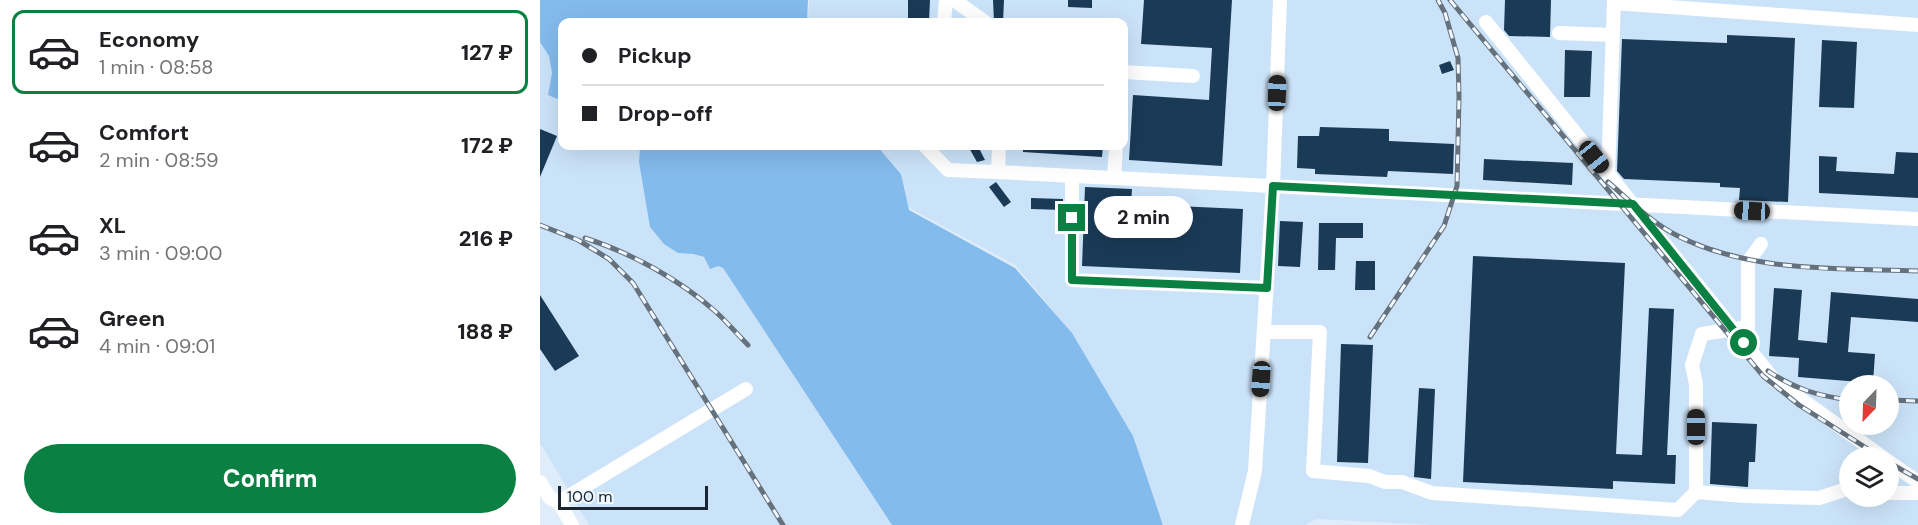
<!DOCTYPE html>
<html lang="en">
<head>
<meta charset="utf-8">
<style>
  body { margin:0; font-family:"DM Sans",sans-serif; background:#f6f6f6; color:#202124; height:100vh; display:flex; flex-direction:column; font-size:22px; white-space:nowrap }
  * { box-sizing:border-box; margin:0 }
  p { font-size:20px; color:#757577 }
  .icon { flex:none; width:33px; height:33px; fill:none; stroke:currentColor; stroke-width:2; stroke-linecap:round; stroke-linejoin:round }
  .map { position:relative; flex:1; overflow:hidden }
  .sheet { display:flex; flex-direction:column; background:#fff; width:540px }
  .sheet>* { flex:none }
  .banner { position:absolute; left:18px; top:18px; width:570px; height:132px; border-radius:12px; box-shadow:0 6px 24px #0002; display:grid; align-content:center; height:132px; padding:0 24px; background:#fff }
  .needle { width:39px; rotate:203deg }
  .buttons { position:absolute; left:1299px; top:375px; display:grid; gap:12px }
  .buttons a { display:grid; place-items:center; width:60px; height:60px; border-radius:50%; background:#fff; box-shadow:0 6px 24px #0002; font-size:30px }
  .scale { position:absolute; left:18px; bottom:15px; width:150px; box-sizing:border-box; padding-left:6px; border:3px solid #192530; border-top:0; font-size:16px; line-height:21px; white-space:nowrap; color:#192530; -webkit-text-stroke:4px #f2f8ff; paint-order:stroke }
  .end { position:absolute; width:27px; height:27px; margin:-14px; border:8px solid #0b8043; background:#fff; box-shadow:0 0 0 3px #fff }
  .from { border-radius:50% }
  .bubble { position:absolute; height:42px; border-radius:21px; background:#fff; box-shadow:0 6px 24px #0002; font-size:20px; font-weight:800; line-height:42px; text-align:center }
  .car { position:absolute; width:18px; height:36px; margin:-18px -9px; border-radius:8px; box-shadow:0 0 4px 2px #0007; background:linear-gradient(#222 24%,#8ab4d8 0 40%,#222 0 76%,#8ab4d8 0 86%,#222 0) }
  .banner b { display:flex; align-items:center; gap:21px; height:57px; font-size:22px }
  .banner b+b { border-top:2px solid #e0e0e0 }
  .banner i { width:15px; height:15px; background:#202124 }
  ul { padding:10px 0 0; list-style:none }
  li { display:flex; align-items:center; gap:18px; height:84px; margin:0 12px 9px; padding:0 12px; border:3px solid transparent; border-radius:12px }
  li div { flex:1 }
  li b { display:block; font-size:22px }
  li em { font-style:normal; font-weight:800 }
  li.on { border-color:#0b8043 }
  li>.icon { width:54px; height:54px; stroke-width:1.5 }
  .cta { display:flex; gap:12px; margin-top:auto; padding:12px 24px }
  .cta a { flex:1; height:69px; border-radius:36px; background:#0b8043; color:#fff; font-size:24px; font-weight:800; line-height:69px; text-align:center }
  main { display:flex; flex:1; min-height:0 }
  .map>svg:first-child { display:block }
</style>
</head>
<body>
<main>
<section class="sheet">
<ul>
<li class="on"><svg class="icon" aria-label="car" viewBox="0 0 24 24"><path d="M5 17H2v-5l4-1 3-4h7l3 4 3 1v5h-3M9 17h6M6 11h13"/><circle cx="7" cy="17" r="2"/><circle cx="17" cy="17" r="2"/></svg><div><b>Economy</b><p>1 min · 08:58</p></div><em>127 ₽</em></li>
<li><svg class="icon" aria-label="car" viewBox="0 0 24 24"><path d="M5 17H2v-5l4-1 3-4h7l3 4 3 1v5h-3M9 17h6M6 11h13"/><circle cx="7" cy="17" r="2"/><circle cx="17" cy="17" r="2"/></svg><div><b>Comfort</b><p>2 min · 08:59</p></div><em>172 ₽</em></li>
<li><svg class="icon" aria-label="car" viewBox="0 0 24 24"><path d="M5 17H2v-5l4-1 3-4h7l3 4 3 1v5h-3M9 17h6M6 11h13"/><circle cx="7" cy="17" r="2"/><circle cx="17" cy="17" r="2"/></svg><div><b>XL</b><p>3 min · 09:00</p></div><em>216 ₽</em></li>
<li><svg class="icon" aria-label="car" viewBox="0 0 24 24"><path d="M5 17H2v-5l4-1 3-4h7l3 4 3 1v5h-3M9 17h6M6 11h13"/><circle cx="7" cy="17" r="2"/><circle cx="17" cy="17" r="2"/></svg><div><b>Green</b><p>4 min · 09:01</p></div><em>188 ₽</em></li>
</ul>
<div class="cta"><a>Confirm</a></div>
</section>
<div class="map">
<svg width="1378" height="525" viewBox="0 0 1378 525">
  <rect width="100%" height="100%" fill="#dfecf9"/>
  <path fill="#cbe3f9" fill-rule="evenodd" d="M 269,0 L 1378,0 L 1378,525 L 893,525 L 776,519 L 766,525 L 626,525 L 622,521 L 592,436 L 531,332 L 475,265 L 366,206 L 361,173 L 337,146 L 584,146 L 584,22 L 268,22 ZM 1310,386 L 1348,386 L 1348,424 L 1310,424 ZM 1310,458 L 1348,458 L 1348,496 L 1310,496 Z
    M 0,42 L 9,56 L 12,73 L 8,95 L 22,101 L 22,146 L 100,146 L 99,162 L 138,252 L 153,254 L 164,258 L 183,268 L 352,525 L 49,525 L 2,446 L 0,446 Z"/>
  <path fill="#84bbed" d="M 0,0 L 268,0 L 267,22 L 22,22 L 22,101 L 8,95 L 12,73 L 9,56 L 0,42 Z
    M 100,146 L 337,146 L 361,174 L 369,210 L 475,268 L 532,333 L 593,436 L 623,525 L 352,525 L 183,268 L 178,266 L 170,269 L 164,257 L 153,254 L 138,253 L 124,244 L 110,227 L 99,162 Z"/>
  <path fill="#1a3a56" d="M 368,0 L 390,0 L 389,22 L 368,22 Z
    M 453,0 L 464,0 L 463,22 L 454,22 Z
    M 528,0 L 552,0 L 552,8 L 528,7 Z
    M 604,0 L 692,0 L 682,166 L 589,160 L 593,95 L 669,100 L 672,48 L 601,44 Z
    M 965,0 L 1011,0 L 1010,37 L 969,36 L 964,30 Z
    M 1187,35 L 1255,38 L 1248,202 L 1199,200 L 1200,188 L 1180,187 L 1180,183 L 1084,179 L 1077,171 L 1082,39 L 1187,43 Z
    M 1282,40 L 1317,42 L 1314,108 L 1279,107 Z
    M 1025,50 L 1052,51 L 1050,97 L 1024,97 Z
    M 910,61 L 914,70 L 902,74 L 899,65 Z
    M 780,127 L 849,129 L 849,141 L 914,144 L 913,174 L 848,171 L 847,177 L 775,174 L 775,169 L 757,168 L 758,136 L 779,136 Z
    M 0,129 L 17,136 L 0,177 Z
    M 428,146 L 438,146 L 445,160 L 437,162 Z
    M 483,146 L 563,146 L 562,157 L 483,152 Z
    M 1356,152 L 1378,153 L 1378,198 L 1279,193 L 1279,156 L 1297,157 L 1296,171 L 1354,174 Z
    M 944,159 L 1033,163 L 1032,185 L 943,180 Z
    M 456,182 L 471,202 L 464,207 L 449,187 Z
    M 545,187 L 592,189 L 591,204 L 703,209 L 700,273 L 542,266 Z
    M 491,198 L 523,199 L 523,210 L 491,209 Z
    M 740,221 L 763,222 L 760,267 L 738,266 Z
    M 779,223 L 823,223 L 823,238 L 796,238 L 795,270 L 778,270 Z
    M 933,256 L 1085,263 L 1076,454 L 1102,455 L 1109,308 L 1134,309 L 1127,455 L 1136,455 L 1135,484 L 1073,481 L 1073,489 L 923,482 Z
    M 816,261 L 835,261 L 835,290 L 815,290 Z
    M 1234,288 L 1262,290 L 1258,340 L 1287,343 L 1291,292 L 1378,299 L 1378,322 L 1311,317 L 1308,352 L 1335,354 L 1333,383 L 1258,377 L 1259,358 L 1229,356 Z
    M 0,295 L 39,356 L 15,371 L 0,349 Z
    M 801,344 L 833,345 L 828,463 L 797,462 Z
    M 879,388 L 895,389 L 891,479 L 874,477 Z
    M 1172,422 L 1217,424 L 1215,462 L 1209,462 L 1208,487 L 1170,484 Z"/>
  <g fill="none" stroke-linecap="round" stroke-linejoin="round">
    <path stroke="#fff" stroke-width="14" d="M 414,0 L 445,22
      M 1074,3 L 1378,25
      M 404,22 L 406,0
      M 946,22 L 1234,380 L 1344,458
      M 1019,33 L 1073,35
      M 584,72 L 653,76
      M 385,146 L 408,170 L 458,172
      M 459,146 L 458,172 L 1378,219
      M 1068,174 L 1074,0
      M 532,176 L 532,280 L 727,288
      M 574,178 L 576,146
      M 724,332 L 780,332 L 773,471 L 829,476 L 845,482 L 862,482 L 892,493 L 1138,510 L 1156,492 L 1156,384 L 1152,365 L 1162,334 L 1208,327 L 1208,262 L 1221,244
      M 1348,461 L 1378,482
      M 0,482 L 10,498 L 19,502 L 32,525
      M 1156,492 L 1205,496 L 1279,498 L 1310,488
      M 1348,493 L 1378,493
      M 19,502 L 206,389
      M 702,525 L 715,471 L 733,185 L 740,0"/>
    <g stroke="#65727e" stroke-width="5">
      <path id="rail" d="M 910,0 L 1223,376 L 1259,405 L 1342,458
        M 1068,182 C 1090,201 1111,222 1136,235 C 1210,273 1298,268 1378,271
        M 0,225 L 38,240 L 69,259 L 93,283 L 243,525
        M 45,238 C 91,253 139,279 176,312 C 187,322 197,334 208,345
        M 830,337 L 904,226 L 917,186 L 919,97 L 918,58 L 905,13 L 898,0
        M 1228,371 C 1255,389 1278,396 1310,400
        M 1348,400 L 1378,401
        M 1348,462 L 1378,479"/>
    </g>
    <use href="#rail" stroke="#f2f8ff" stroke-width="3" stroke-dasharray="9" stroke-linecap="butt"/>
  </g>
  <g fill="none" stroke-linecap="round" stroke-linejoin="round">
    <path stroke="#0b8043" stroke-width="8" d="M 532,218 L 532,280 L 727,288 L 733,186 L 1093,204 L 1204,343"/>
  </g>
</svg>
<div class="buttons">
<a><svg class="needle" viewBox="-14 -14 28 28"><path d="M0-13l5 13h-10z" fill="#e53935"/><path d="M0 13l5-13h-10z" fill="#757577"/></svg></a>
<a><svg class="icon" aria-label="layers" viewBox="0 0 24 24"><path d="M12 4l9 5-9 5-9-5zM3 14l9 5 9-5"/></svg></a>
</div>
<div class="scale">100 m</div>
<i class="end from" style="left:1204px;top:343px"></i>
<i class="end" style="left:532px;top:218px"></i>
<div class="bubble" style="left:554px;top:196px;width:99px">2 min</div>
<i class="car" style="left:737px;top:93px;rotate:2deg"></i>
<i class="car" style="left:1054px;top:157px;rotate:141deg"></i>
<i class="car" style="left:1212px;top:211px;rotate:273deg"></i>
<i class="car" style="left:721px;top:379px;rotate:184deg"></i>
<i class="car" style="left:1156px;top:427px;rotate:0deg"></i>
<div class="banner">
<b><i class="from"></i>Pickup</b>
<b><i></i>Drop-off</b>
</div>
</div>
</main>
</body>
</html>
